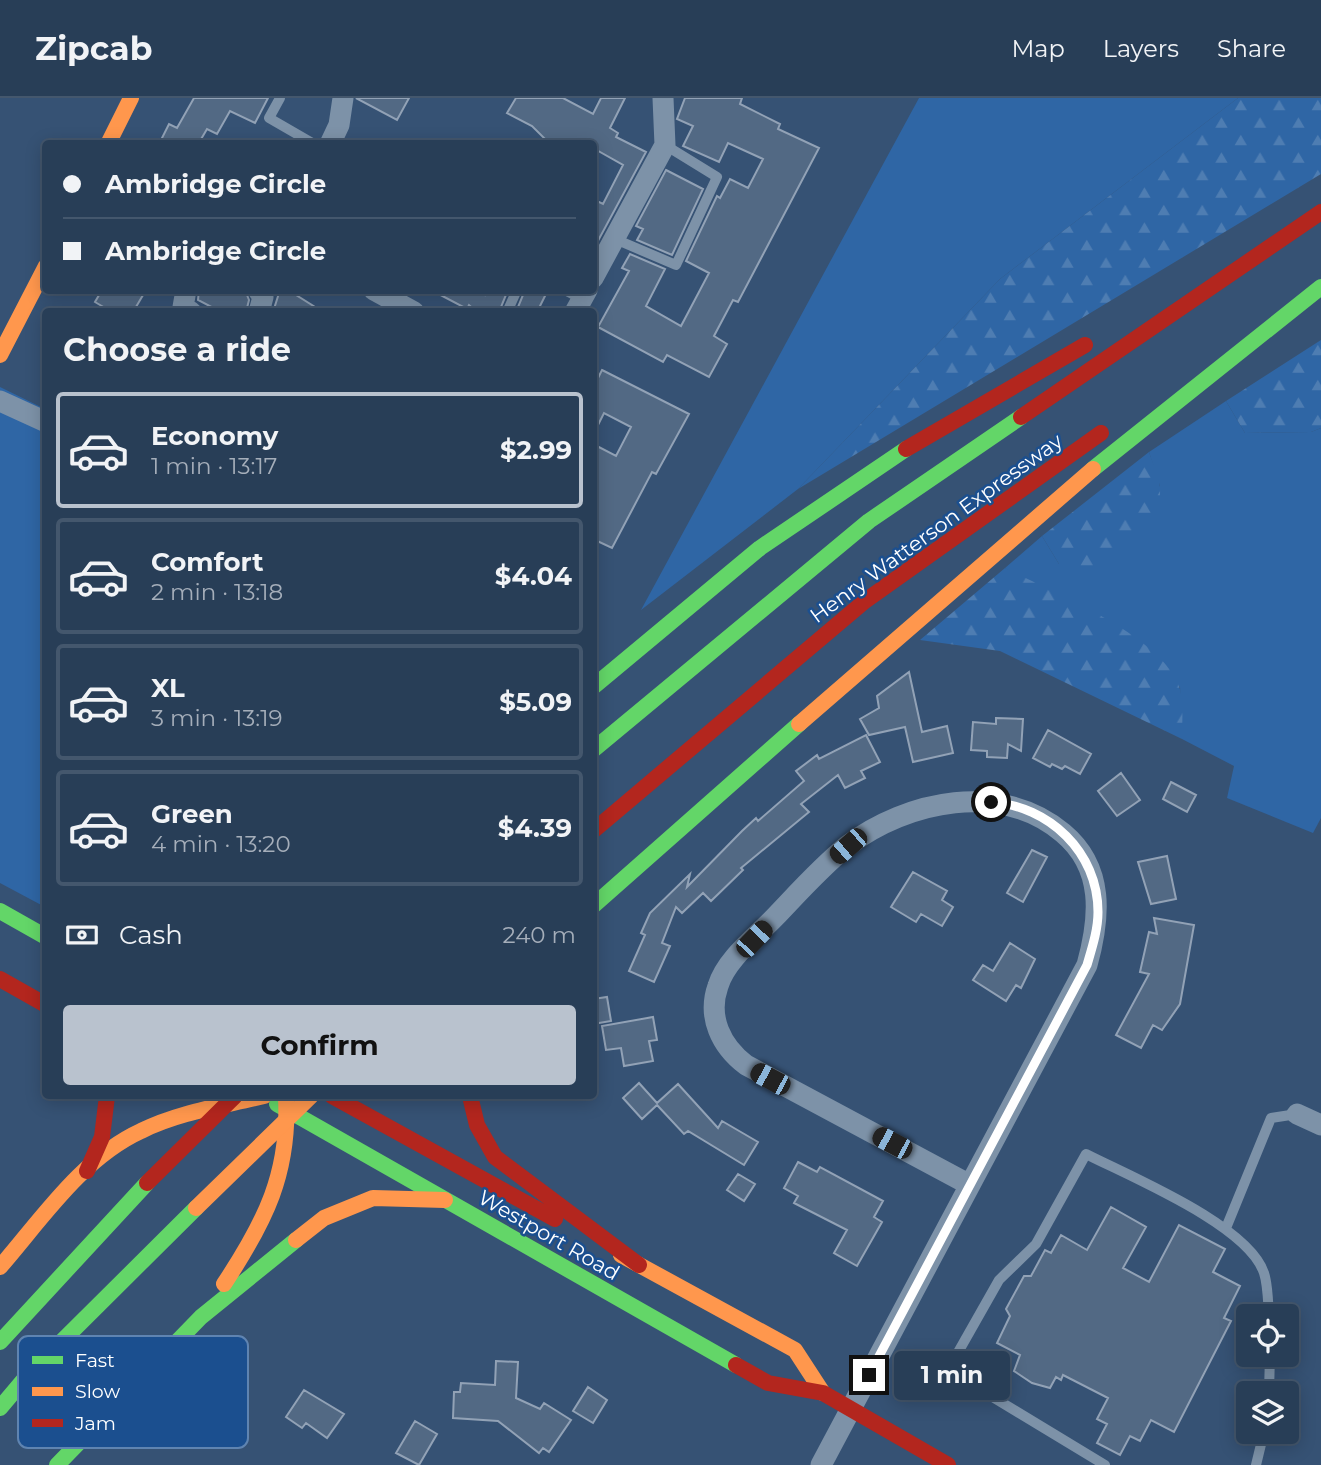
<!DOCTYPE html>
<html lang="en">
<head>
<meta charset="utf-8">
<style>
  body { margin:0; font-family:Montserrat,sans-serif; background:#30455d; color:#f1f3f6; height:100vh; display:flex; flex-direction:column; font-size:26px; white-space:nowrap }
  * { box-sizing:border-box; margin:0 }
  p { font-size:23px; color:#a5aeba }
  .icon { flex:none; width:38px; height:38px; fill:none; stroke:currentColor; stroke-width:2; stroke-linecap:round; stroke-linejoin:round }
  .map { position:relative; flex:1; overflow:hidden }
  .panel { position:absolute; left:42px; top:210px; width:555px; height:791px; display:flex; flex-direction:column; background:#283e57; border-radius:7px; box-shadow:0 4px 18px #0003,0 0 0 2px #44576d }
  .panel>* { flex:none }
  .guide { position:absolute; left:42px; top:42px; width:555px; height:154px; border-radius:7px; box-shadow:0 4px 18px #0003,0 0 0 2px #44576d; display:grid; align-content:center; height:154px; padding:0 21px; background:#283e57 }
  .controls { position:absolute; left:1236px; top:1206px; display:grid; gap:14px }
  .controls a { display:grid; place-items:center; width:63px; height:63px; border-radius:7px; background:#283e57; box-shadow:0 4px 18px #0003,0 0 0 2px #44576d; font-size:35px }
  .end { position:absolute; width:32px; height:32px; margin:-16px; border:9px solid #fff; background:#111; box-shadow:0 0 0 4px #111 }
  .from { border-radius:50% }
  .bubble { position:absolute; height:49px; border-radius:7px; background:#283e57; box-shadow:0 4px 18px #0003,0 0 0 2px #44576d; font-size:23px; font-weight:700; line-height:49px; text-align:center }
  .car { position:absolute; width:21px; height:42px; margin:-21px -10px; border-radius:9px; box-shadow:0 0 5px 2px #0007; background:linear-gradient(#222 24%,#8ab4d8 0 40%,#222 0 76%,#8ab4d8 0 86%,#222 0) }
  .guide b { display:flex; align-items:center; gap:24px; height:66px; font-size:26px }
  .guide b+b { border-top:2px solid #44576d }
  .guide i { width:18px; height:18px; background:#f1f3f6 }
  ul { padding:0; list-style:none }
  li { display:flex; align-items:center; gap:21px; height:116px; margin:0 14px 10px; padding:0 7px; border:4px solid #44576d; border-radius:7px }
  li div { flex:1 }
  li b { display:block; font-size:26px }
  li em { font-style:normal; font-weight:700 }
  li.current { border-color:#b9c2ce }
  li>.icon { width:63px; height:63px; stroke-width:1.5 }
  h2 { padding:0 21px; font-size:32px; line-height:84px }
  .pay { display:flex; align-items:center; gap:18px; height:77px; padding:0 21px; font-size:26px }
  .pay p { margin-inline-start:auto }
  .primary-button { display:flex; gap:14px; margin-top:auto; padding:14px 21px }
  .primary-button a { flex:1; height:80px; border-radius:7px; background:#b9c2ce; color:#111; font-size:28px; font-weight:700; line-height:80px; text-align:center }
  header { display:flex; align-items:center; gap:42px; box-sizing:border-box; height:98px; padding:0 35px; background:#283e57; border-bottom:2px solid #44576d }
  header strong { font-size:33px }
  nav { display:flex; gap:38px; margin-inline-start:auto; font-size:24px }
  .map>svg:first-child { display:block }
</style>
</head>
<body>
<header>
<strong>Zipcab</strong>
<nav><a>Map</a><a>Layers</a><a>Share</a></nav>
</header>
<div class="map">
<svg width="1321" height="1367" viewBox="0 0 1321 1367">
  <defs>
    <pattern id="forest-firs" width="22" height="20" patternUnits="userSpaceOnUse" patternTransform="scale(1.75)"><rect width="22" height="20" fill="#2f66a5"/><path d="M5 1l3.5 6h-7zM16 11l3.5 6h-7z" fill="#4e7db2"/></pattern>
  </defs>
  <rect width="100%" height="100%" fill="#365274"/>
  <path fill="#2f66a5" d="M 919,0 L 1238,0 L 1000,181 L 798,391 L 641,512 Z
    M 0,289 L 45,311 L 45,809 L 0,785 Z
    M 1226,303 L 1245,335 L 1311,334 L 1321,330 L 1321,720 L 1313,735 L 1227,700 L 1234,668 L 1182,641 L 1180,589 L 1005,470 L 1042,438 L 1059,466 L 1160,388 L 1149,354 Z"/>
  <path fill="url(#forest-firs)" d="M 1238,0 L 1321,0 L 1321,76 L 798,391 L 1000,181 Z
    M 1321,242 L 1321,330 L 1311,334 L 1245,335 L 1226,303 Z
    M 1149,354 C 1153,366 1160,379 1160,391 C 1162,438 1119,461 1084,483 L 1059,466 L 1042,438 Z
    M 1005,470 C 1052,494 1161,537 1179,588 C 1184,603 1182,625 1182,641 L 1000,553 L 920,542 Z"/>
  <path fill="#526984" stroke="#92a2b6" stroke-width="2" d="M 194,0 L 268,0 L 255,25 L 230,13 L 217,36 L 207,31 L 200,43 L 205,46 L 159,46 L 169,26 L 177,30 Z
    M 356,0 L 409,0 L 397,22 Z
    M 516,0 L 563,0 L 593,16 L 601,0 L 625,0 L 610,30 L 618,35 L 616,39 L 646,54 L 593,152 L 593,101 L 603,106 L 623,67 L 593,50 L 593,46 L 553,46 L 545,41 L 532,28 L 507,15 Z
    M 685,0 L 742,0 L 740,6 L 780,26 L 778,31 L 819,50 L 738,204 L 733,202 L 714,238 L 727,246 L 709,279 L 667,257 L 663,264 L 598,229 L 629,173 L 622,170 L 630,156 L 665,171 L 646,208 L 681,228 L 709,175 L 686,163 L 717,98 L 720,100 L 730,81 L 748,90 L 763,61 L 728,45 L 719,64 L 683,48 L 693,28 L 677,21 Z
    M 666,72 L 703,91 L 672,157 L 637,142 L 643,131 L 636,128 Z
    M 102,192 L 146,192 L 133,214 L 112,214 L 95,204 Z
    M 199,192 L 245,192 L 249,202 L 246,214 L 221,214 L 198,202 Z
    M 280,192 L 288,192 L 323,214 L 273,214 Z
    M 431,192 L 477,192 L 485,197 L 488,192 L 508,192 L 499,214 L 477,214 L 469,207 L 467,211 Z
    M 525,192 L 548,192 L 537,214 L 516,214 Z
    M 602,272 L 689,316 L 656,376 L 652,374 L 612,450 L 593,441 L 593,346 L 616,358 L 631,329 L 604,315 L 593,337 L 593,277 L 598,280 Z
    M 909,574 L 922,634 L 947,628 L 953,655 L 913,664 L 905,629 L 869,637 L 860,621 L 879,610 L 877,598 Z
    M 996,620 L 1023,621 L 1021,653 L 1008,646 L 1007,660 L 987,659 L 987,653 L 971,652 L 973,624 L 996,626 Z
    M 1048,632 L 1091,656 L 1080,676 L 1065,668 L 1062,671 L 1052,666 L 1050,669 L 1033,660 Z
    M 866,637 L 880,664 L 861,673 L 865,680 L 845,690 L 838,677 L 801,706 L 809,714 L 741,770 L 743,772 L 711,803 L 703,795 L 682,815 L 676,809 L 662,845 L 670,848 L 654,884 L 629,873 L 645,837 L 641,835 L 650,815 L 690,776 L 687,789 L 742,733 L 756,720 L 758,723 L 804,683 L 796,673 L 817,657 L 819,661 Z
    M 1121,675 L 1140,702 L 1117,718 L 1098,693 Z
    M 1171,684 L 1196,697 L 1187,714 L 1163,701 Z
    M 1032,752 L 1047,759 L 1023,804 L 1007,795 Z
    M 1167,758 L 1176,801 L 1151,806 L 1138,764 Z
    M 913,774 L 947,793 L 942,802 L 953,809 L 942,828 L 921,816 L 916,824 L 891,809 Z
    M 1154,820 L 1194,827 L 1180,906 L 1162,932 L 1153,927 L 1141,950 L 1116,937 L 1149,876 L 1140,874 L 1149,834 L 1157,836 Z
    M 1010,845 L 1035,861 L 1021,890 L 1016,887 L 1006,903 L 973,882 L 983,867 L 993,873 Z
    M 607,899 L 611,923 L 593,926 L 593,901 Z
    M 653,919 L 657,942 L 649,943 L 653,963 L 624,968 L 621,950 L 606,952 L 602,928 Z
    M 639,985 L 657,1005 L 678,986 L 718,1030 L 722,1023 L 758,1044 L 744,1067 L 688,1033 L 684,1036 L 657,1007 L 642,1021 L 623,1000 Z
    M 798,1064 L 817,1074 L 820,1069 L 883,1103 L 874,1119 L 882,1124 L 857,1168 L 834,1155 L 847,1132 L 794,1105 L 798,1098 L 784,1090 Z
    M 738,1076 L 755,1086 L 744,1103 L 727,1092 Z
    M 1111,1109 L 1146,1129 L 1123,1170 L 1149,1184 L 1179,1127 L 1225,1151 L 1213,1174 L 1240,1188 L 1224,1220 L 1231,1223 L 1174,1334 L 1151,1322 L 1140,1343 L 1130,1338 L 1120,1357 L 1097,1345 L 1107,1326 L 1097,1321 L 1108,1300 L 1063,1277 L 1061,1282 L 1056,1279 L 1050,1290 L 1032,1285 L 1014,1273 L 1020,1257 L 997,1245 L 1010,1218 L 1006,1211 L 1024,1178 L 1031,1178 L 1045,1152 L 1051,1155 L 1061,1137 L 1087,1152 Z
    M 496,1263 L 518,1264 L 516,1300 L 540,1311 L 544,1305 L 571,1322 L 549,1354 L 543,1350 L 539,1355 L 498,1323 L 453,1320 L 454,1294 L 460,1294 L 461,1285 L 495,1287 Z
    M 588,1289 L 607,1302 L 593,1325 L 573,1313 Z
    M 304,1292 L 344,1316 L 327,1340 L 306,1325 L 302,1330 L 286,1319 Z
    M 415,1323 L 437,1336 L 419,1367 L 396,1355 Z"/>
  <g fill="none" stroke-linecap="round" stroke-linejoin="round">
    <path stroke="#7d92a8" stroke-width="10" d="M 280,0 L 269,20 L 314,46
      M 615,141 L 676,167 L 717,79 L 665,47
      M 565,192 L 582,201
      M 507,214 L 517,192
      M 1226,1130 L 1271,1020 L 1297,1016
      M 1269,1295 L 1270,1256
      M 1105,1367 L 948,1272 L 999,1182 L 1036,1146 L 1086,1056 C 1131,1079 1248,1127 1264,1175 C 1268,1187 1268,1205 1269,1218
      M 1256,1367 L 1264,1334"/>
    <path stroke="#7d92a8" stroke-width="21" d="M 330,46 L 339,27 L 343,0
      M 593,180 L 665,47 L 663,0
      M 186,192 L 183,209 L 191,214
      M 258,192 L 263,199 L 259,214
      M 374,192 L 414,214
      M 575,214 L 587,192
      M 0,303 L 46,324
      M 1297,1016 L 1321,1027
      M 821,1367 L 1087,867 C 1100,820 1105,770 1063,735 C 1001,683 908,702 847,748 C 821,769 798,795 775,819 C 756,839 726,861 718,888 C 707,919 721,948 746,967 L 970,1087"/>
    <path stroke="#63d668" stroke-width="16" d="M 1093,371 L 1321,189
      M 593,589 L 760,450 L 906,351
      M 593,652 L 869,423 L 1021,319
      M 593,808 L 799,626
      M 0,813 L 46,839
      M 277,1006 L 736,1267
      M 0,1244 L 147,1085
      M 0,1310 L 27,1278 L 196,1110
      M 57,1367 L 201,1219 L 296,1142"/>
    <path stroke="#ff974d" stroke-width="16" d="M 108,46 L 131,0
      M 0,257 L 46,168
      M 799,626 L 1093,371
      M 296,1142 L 324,1120 L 373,1100 L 445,1102
      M 621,1157 L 795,1252 L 823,1295
      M 0,1169 C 41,1122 82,1060 141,1033 C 179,1014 223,1008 264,998
      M 224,1186 C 265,1124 290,1075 286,999"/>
    <path stroke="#b3261e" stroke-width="16" d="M 1021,319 L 1321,114
      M 906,351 L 1085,247
      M 593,733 L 865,503 L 1101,335
      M 0,881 L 46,907
      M 332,998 L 555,1121
      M 470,998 L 477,1027 L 495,1059 L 639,1167
      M 87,1073 L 102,1039 L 107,998
      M 736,1267 L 768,1285 L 823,1295 L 948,1367"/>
    <path stroke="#ff974d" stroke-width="16" d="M 196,1110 L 311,998"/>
    <path stroke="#b3261e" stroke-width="16" d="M 147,1085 L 235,998"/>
  </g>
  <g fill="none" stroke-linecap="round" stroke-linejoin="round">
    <path stroke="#fff" stroke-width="9" d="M 869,1277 L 1087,867 C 1092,850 1098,832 1098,814 C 1098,754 1049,708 991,704"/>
  </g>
  <g text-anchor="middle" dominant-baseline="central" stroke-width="5" stroke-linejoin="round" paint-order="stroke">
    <g font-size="21" fill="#fff" stroke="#1b4f8f">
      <text transform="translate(936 430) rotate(-36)">Henry Watterson Expressway</text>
      <text transform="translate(549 1137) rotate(30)">Westport Road</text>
    </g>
  </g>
  <rect x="18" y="1238" width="230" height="112" rx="10" fill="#1b4f8f" stroke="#5f84b1" stroke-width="2"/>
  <rect x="32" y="1258" width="31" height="8" fill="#63d668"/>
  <rect x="32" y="1289" width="31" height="9" fill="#ff974d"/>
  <rect x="32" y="1321" width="31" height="8" fill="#b3261e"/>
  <g font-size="19" fill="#fff">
    <text x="75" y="1269">Fast</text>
    <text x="75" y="1300">Slow</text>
    <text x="75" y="1332">Jam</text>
  </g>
</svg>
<div class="controls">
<a><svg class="icon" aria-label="locate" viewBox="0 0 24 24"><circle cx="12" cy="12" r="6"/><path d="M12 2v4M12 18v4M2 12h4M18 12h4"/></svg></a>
<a><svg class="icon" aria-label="layers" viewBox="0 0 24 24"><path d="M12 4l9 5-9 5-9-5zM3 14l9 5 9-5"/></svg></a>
</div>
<i class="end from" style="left:991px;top:704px"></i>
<i class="end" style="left:869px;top:1277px"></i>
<div class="bubble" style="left:894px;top:1253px;width:116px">1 min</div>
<i class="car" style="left:848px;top:748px;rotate:229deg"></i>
<i class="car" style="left:754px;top:841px;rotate:44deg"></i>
<i class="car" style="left:770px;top:981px;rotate:298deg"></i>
<i class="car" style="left:892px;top:1045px;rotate:298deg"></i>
<div class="guide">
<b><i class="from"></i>Ambridge Circle</b>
<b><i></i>Ambridge Circle</b>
</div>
<section class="panel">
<h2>Choose a ride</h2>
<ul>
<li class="current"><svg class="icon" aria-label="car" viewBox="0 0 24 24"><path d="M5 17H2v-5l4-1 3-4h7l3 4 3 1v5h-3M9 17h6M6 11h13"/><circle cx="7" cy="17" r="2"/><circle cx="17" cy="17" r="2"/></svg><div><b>Economy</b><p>1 min · 13:17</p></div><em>$2.99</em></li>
<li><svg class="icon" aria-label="car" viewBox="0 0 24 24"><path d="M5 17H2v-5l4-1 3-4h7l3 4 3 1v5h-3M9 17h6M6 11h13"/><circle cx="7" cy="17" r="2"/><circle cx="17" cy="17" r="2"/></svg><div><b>Comfort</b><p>2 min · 13:18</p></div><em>$4.04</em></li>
<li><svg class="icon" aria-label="car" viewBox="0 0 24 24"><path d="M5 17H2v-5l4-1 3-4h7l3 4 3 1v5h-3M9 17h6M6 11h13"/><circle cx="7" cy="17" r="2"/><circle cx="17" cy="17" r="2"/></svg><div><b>XL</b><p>3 min · 13:19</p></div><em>$5.09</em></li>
<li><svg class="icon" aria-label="car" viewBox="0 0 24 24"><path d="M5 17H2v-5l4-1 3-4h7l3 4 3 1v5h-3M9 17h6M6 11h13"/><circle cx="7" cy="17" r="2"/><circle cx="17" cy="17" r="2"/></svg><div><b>Green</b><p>4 min · 13:20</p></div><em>$4.39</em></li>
</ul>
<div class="pay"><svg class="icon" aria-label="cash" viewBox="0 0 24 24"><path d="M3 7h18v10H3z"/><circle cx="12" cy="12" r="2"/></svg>Cash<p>240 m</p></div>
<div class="primary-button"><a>Confirm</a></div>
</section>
</div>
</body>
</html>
